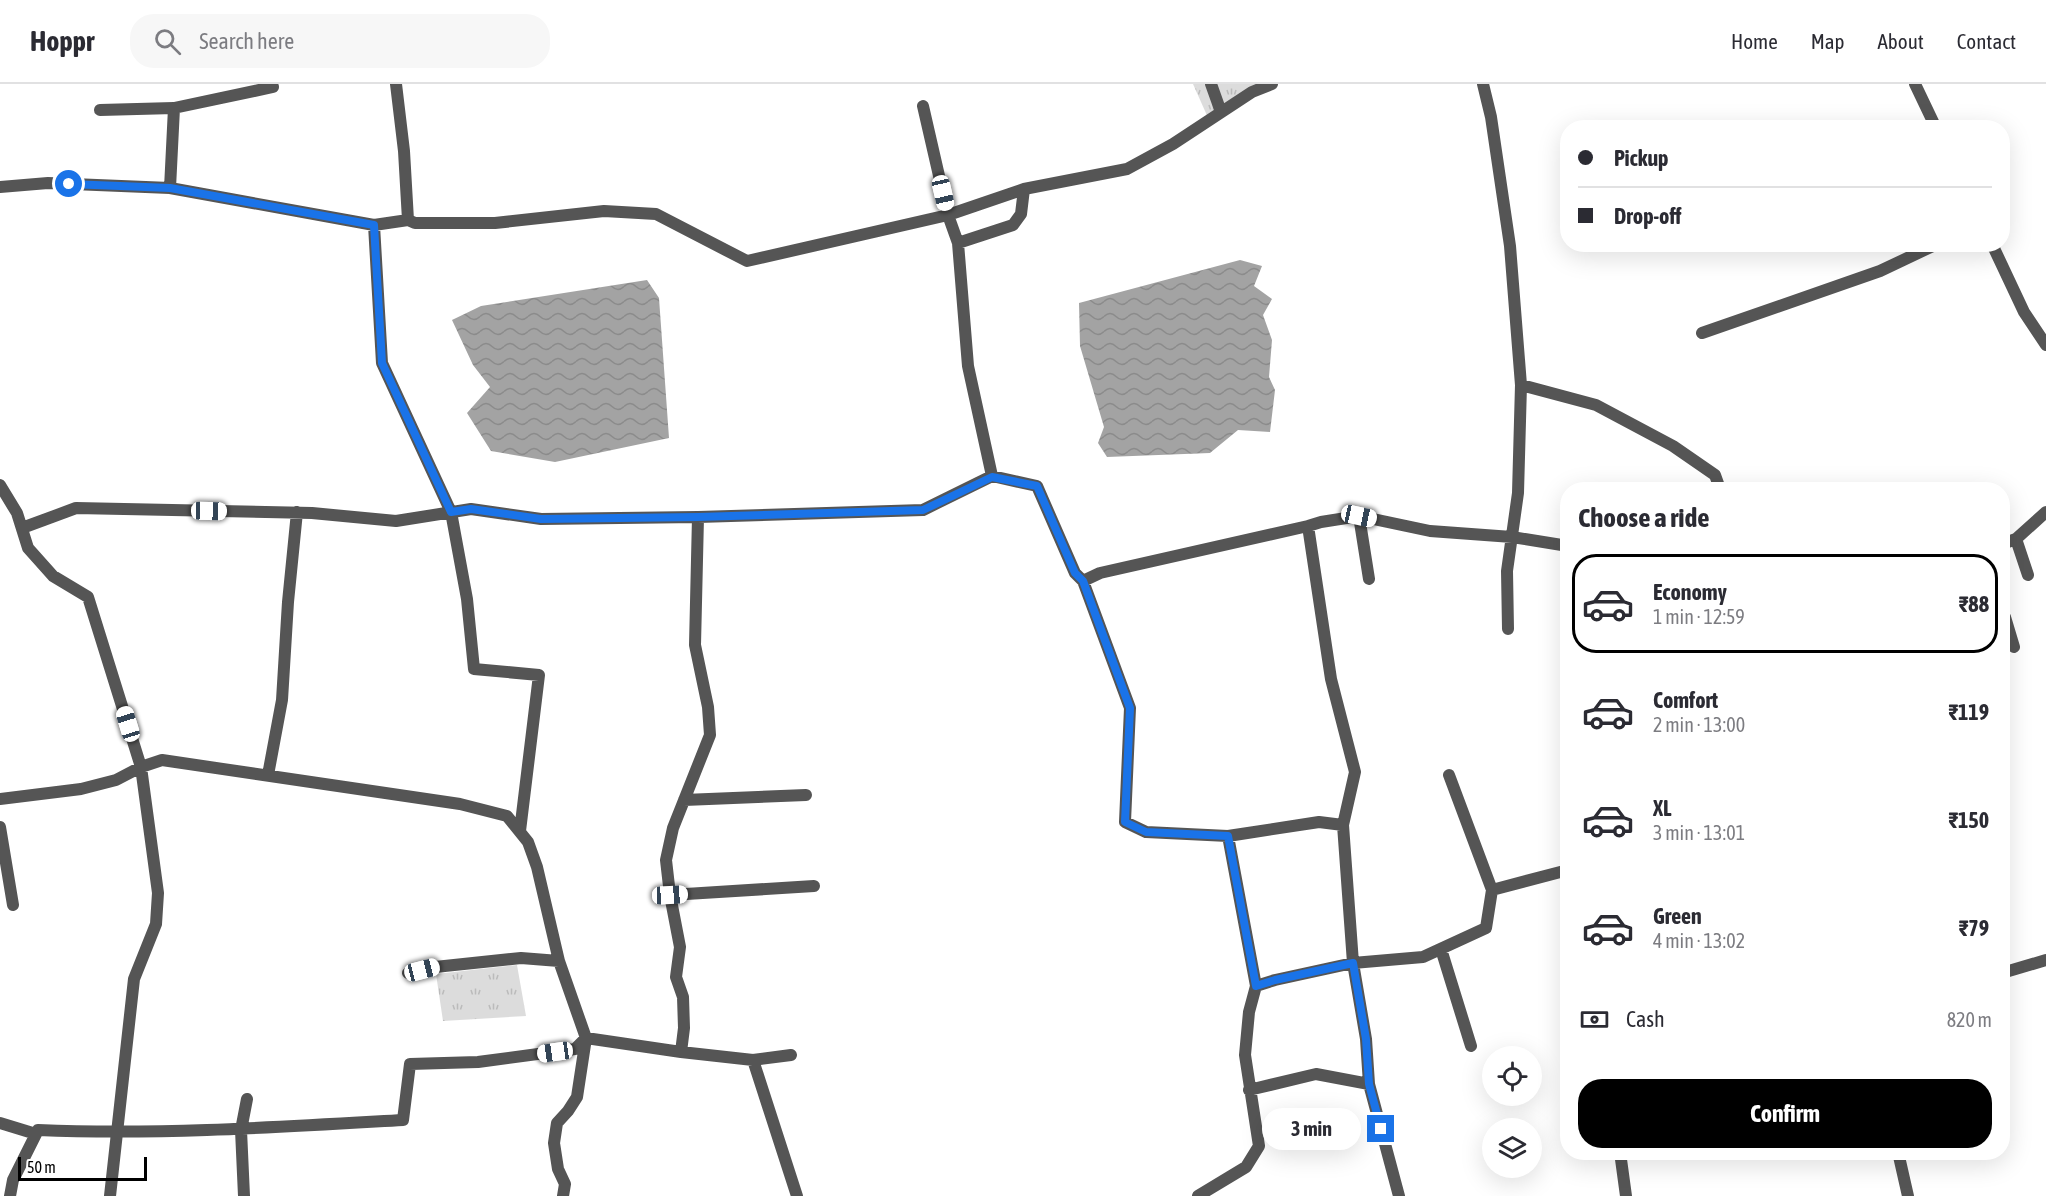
<!DOCTYPE html>
<html lang="en">
<head>
<meta charset="utf-8">
<style>
  body { margin:0; font-family:"Asap Condensed",sans-serif; background:#f7f7f7; color:#2b2b33; height:100vh; display:flex; flex-direction:column; font-size:22px; white-space:nowrap }
  * { box-sizing:border-box; margin:0 }
  p { font-size:20px; color:#7c7c81 }
  .icon { flex:none; width:33px; height:33px; fill:none; stroke:currentColor; stroke-width:2; stroke-linecap:round; stroke-linejoin:round }
  .map { position:relative; flex:1; overflow:hidden }
  .sheet { position:absolute; left:1560px; top:398px; width:450px; height:678px; display:flex; flex-direction:column; background:#fff; border-radius:24px; box-shadow:0 6px 24px #0002 }
  .sheet>* { flex:none }
  .guide { position:absolute; left:1560px; top:36px; width:450px; height:132px; border-radius:24px; box-shadow:0 6px 24px #0002; display:grid; align-content:center; height:132px; padding:0 18px; background:#fff }
  .tools { position:absolute; left:1482px; top:962px; display:grid; gap:12px }
  .tools a { display:grid; place-items:center; width:60px; height:60px; border-radius:50%; background:#fff; box-shadow:0 6px 24px #0002; font-size:30px }
  .scale { position:absolute; left:18px; bottom:15px; width:129px; box-sizing:border-box; padding-left:6px; border:3px solid #000; border-top:0; font-size:16px; line-height:21px; white-space:nowrap; color:#000; -webkit-text-stroke:4px #fff; paint-order:stroke }
  .end { position:absolute; width:27px; height:27px; margin:-14px; border:8px solid #1a73e8; background:#fff; box-shadow:0 0 0 3px #fff }
  .from { border-radius:50% }
  .bubble { position:absolute; height:42px; border-radius:21px; background:#fff; box-shadow:0 6px 24px #0002; font-size:20px; font-weight:700; line-height:42px; text-align:center }
  .car { position:absolute; width:18px; height:36px; margin:-18px -9px; border-radius:8px; box-shadow:0 0 4px 2px #0007; background:linear-gradient(#fff 24%,#345 0 40%,#fff 0 76%,#345 0 86%,#fff 0) }
  .guide b { display:flex; align-items:center; gap:21px; height:57px; font-size:22px }
  .guide b+b { border-top:2px solid #e1e1e2 }
  .guide i { width:15px; height:15px; background:#2b2b33 }
  ul { padding:0; list-style:none }
  li { display:flex; align-items:center; gap:18px; height:99px; margin:0 12px 9px; padding:0 6px; border:3px solid transparent; border-radius:24px }
  li div { flex:1 }
  li b { display:block; font-size:22px }
  li em { font-style:normal; font-weight:700 }
  li.active { border-color:#000 }
  li>.icon { width:54px; height:54px; stroke-width:1.5 }
  h2 { padding:0 18px; font-size:27px; line-height:72px }
  .pay { display:flex; align-items:center; gap:15px; height:66px; padding:0 18px; font-size:22px }
  .pay p { margin-inline-start:auto }
  .button { display:flex; gap:12px; margin-top:auto; padding:12px 18px }
  .button a { flex:1; height:69px; border-radius:24px; background:#000; color:#fff; font-size:24px; font-weight:700; line-height:69px; text-align:center }
  header { display:flex; align-items:center; gap:36px; box-sizing:border-box; height:84px; padding:0 30px; background:#fff; border-bottom:2px solid #e1e1e2 }
  header strong { font-size:28px }
  nav { display:flex; gap:33px; margin-inline-start:auto; font-size:21px }
  .search { width:420px; height:54px; background:#f7f7f7; display:flex; align-items:center; gap:15px; box-sizing:border-box; padding:0 21px; border-radius:24px; color:#7c7c81; font-size:22px }
  .map>svg:first-child { display:block }
</style>
</head>
<body>
<header>
<strong>Hoppr</strong>
<div class="search"><svg class="icon" aria-label="search" viewBox="0 0 24 24"><circle cx="10" cy="10" r="6"/><path d="M15 15l6 6"/></svg>Search here</div>
<nav><a>Home</a><a>Map</a><a>About</a><a>Contact</a></nav>
</header>
<div class="map">
<svg width="2046" height="1112" viewBox="0 0 2046 1112">
  <defs>
    <pattern id="park-tufts" width="24" height="20" patternUnits="userSpaceOnUse" patternTransform="scale(1.5)"><rect width="24" height="20" fill="#dcdcdc"/><path d="M3 7l-1-3M5 7V3M7 7l1-3M15 17l-1-3M17 17v-4M19 17l1-3" fill="none" stroke="#bbb"/></pattern>
    <pattern id="water-waves" width="16" height="10" patternUnits="userSpaceOnUse" patternTransform="scale(1.5)"><rect width="16" height="10" fill="#a3a3a3"/><path d="M0 5q4-4 8 0t8 0" fill="none" stroke="#8b8b8b"/></pattern>
  </defs>
  <rect width="100%" height="100%" fill="#fff"/>
  <path fill="url(#park-tufts)" d="M 1193,0 L 1264,0 L 1209,36 Z
    M 517,881 L 526,932 L 443,937 L 436,890 Z"/>
  <path fill="url(#water-waves)" d="M 1240,176 L 1262,182 L 1254,202 L 1272,215 L 1263,231 L 1272,256 L 1269,293 L 1275,306 L 1270,348 L 1238,346 L 1210,369 L 1107,373 L 1098,359 L 1104,343 L 1080,262 L 1079,219 Z
    M 647,196 L 659,214 L 669,354 L 555,378 L 491,367 L 467,329 L 490,303 L 473,281 L 452,236 L 481,222 Z"/>
  <g fill="none" stroke-linecap="round" stroke-linejoin="round">
    <path stroke="#555" stroke-width="12" d="M 396,0 L 404,67 L 408,136
      M 1211,0 L 1221,28
      M 1483,0 L 1491,33 L 1510,162 L 1521,301 L 1518,409 L 1507,487 L 1508,545
      M 1915,0 L 1936,44
      M 923,22 L 948,131 L 958,159 L 968,282 L 992,392
      M 100,26 L 174,24 L 273,3 L 272,0
      M 0,103 L 48,99 L 170,104 L 374,141 L 408,136 L 415,139 L 495,139 L 604,127 L 656,130 L 747,177 L 948,131 L 1024,105 L 1127,85 L 1173,60 L 1252,8 L 1272,0
      M 170,104 L 174,24
      M 374,141 L 382,279 L 451,428 L 467,515 L 474,585 L 539,591 L 520,747
      M 958,159 L 1013,141 L 1021,130 L 1024,105
      M 1992,160 L 2024,228 L 2046,261
      M 1702,249 L 1880,187 L 1937,160
      M 1521,301 L 1596,321 L 1673,362 L 1715,391 L 1720,405
      M 0,401 L 17,429 L 28,464 L 53,492 L 88,513 L 141,683 L 158,809 L 156,840 L 134,895 L 110,1112
      M 1359,432 L 1369,495
      M 1308,442 L 1331,595 L 1355,688 L 1343,741 L 1353,879 L 1366,955 L 1369,1000 L 1399,1112
      M 22,444 L 76,424 L 312,429 L 396,437 L 471,425 L 541,435 L 698,433 L 923,426 L 992,392 L 1037,402 L 1075,489 L 1083,497 L 1130,624 L 1125,738 L 1146,748 L 1228,752 L 1319,738 L 1343,741
      M 2016,455 L 2028,491
      M 2002,460 L 2016,455 L 2046,428
      M 1083,497 L 1100,489 L 1308,442 L 1321,438 L 1359,432 L 1430,447 L 1512,453 L 1568,462
      M 2002,533 L 2005,533 L 2014,563
      M 268,691 L 282,616 L 288,518 L 297,428
      M 1449,691 L 1492,806
      M 0,715 L 81,705 L 116,696 L 141,683 L 162,676 L 460,720 L 507,732 L 528,758 L 537,783 L 559,877 L 586,954 L 577,1013 L 568,1027 L 557,1039 L 554,1059 L 558,1085 L 565,1100 L 563,1112
      M 684,716 L 806,711
      M 0,743 L 13,821
      M 1228,752 L 1256,902
      M 670,811 L 814,802
      M 1441,865 L 1471,962
      M 408,889 L 435,883 L 521,874 L 559,877
      M 2002,889 L 2046,876
      M 586,954 L 681,968 L 753,976 L 791,971
      M 681,968 L 684,944 L 683,913 L 676,893 L 680,863 L 670,811 L 666,776 L 673,744 L 710,651 L 708,623 L 695,561 L 698,433
      M 753,976 L 797,1112
      M 1249,1006 L 1316,990 L 1369,1000
      M 0,1039 L 36,1050
      M 1620,1068 L 1626,1112
      M 1898,1068 L 1908,1112
      M 10,1112 L 13,1096 L 38,1046 C 160,1051 281,1043 403,1036 L 410,980 L 478,978 L 575,965 L 586,954
      M 244,1112 L 241,1046 L 247,1015
      M 1198,1112 L 1246,1083 L 1259,1062 L 1245,971 L 1249,928 L 1256,902 L 1275,896 L 1353,879 L 1423,873 L 1486,844 L 1492,806 L 1568,786"/>
  </g>
  <g fill="none" stroke-linecap="round" stroke-linejoin="round">
    <path stroke="#1a73e8" stroke-width="8" d="M 69,100 L 170,104 L 374,141 L 382,279 L 451,428 L 471,425 L 541,435 L 698,433 L 923,426 L 992,393 L 1037,402 L 1075,489 L 1083,497 L 1130,624 L 1125,738 L 1146,748 L 1228,752 L 1256,902 L 1275,896 L 1353,879 L 1366,955 L 1369,1000 L 1381,1045"/>
  </g>
</svg>
<div class="tools">
<a><svg class="icon" aria-label="locate" viewBox="0 0 24 24"><circle cx="12" cy="12" r="6"/><path d="M12 2v4M12 18v4M2 12h4M18 12h4"/></svg></a>
<a><svg class="icon" aria-label="layers" viewBox="0 0 24 24"><path d="M12 4l9 5-9 5-9-5zM3 14l9 5 9-5"/></svg></a>
</div>
<div class="scale">50 m</div>
<i class="end from" style="left:69px;top:100px"></i>
<i class="end" style="left:1381px;top:1045px"></i>
<div class="bubble" style="left:1262px;top:1024px;width:99px">3 min</div>
<i class="car" style="left:943px;top:109px;rotate:167deg"></i>
<i class="car" style="left:209px;top:427px;rotate:91deg"></i>
<i class="car" style="left:1359px;top:432px;rotate:102deg"></i>
<i class="car" style="left:128px;top:640px;rotate:343deg"></i>
<i class="car" style="left:670px;top:811px;rotate:87deg"></i>
<i class="car" style="left:422px;top:886px;rotate:76deg"></i>
<i class="car" style="left:555px;top:968px;rotate:262deg"></i>
<div class="guide">
<b><i class="from"></i>Pickup</b>
<b><i></i>Drop-off</b>
</div>
<section class="sheet">
<h2>Choose a ride</h2>
<ul>
<li class="active"><svg class="icon" aria-label="car" viewBox="0 0 24 24"><path d="M5 17H2v-5l4-1 3-4h7l3 4 3 1v5h-3M9 17h6M6 11h13"/><circle cx="7" cy="17" r="2"/><circle cx="17" cy="17" r="2"/></svg><div><b>Economy</b><p>1 min · 12:59</p></div><em>₹88</em></li>
<li><svg class="icon" aria-label="car" viewBox="0 0 24 24"><path d="M5 17H2v-5l4-1 3-4h7l3 4 3 1v5h-3M9 17h6M6 11h13"/><circle cx="7" cy="17" r="2"/><circle cx="17" cy="17" r="2"/></svg><div><b>Comfort</b><p>2 min · 13:00</p></div><em>₹119</em></li>
<li><svg class="icon" aria-label="car" viewBox="0 0 24 24"><path d="M5 17H2v-5l4-1 3-4h7l3 4 3 1v5h-3M9 17h6M6 11h13"/><circle cx="7" cy="17" r="2"/><circle cx="17" cy="17" r="2"/></svg><div><b>XL</b><p>3 min · 13:01</p></div><em>₹150</em></li>
<li><svg class="icon" aria-label="car" viewBox="0 0 24 24"><path d="M5 17H2v-5l4-1 3-4h7l3 4 3 1v5h-3M9 17h6M6 11h13"/><circle cx="7" cy="17" r="2"/><circle cx="17" cy="17" r="2"/></svg><div><b>Green</b><p>4 min · 13:02</p></div><em>₹79</em></li>
</ul>
<div class="pay"><svg class="icon" aria-label="cash" viewBox="0 0 24 24"><path d="M3 7h18v10H3z"/><circle cx="12" cy="12" r="2"/></svg>Cash<p>820 m</p></div>
<div class="button"><a>Confirm</a></div>
</section>
</div>
</body>
</html>
